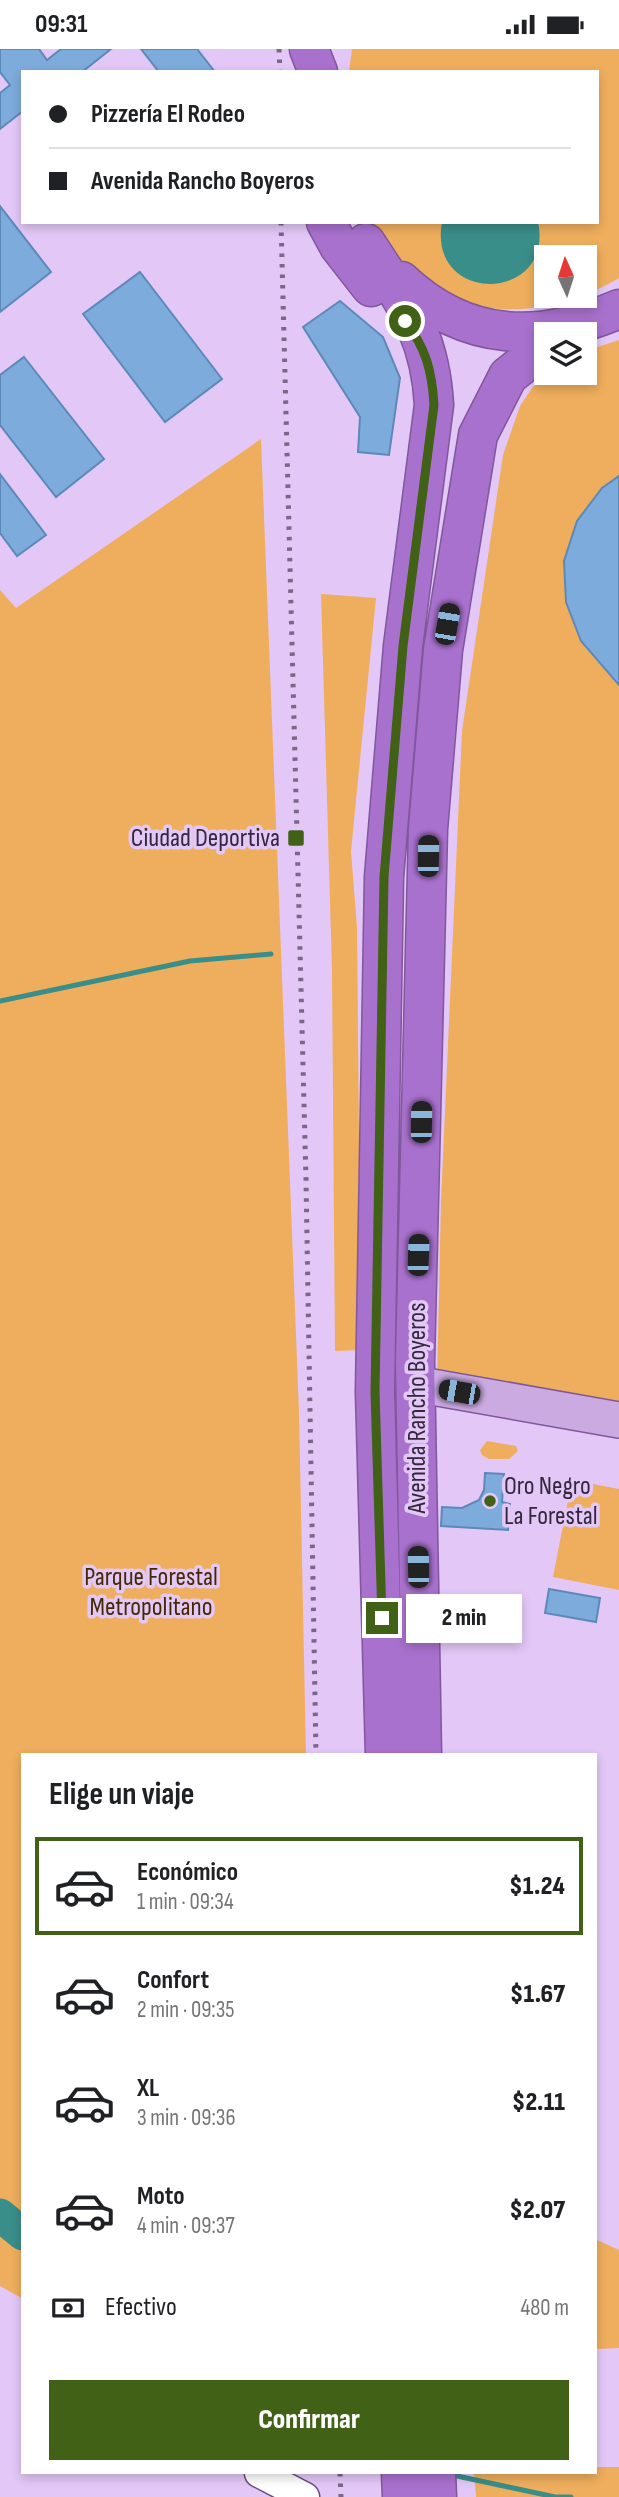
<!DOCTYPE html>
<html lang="es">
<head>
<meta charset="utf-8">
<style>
  body { margin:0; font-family:"Sofia Sans Condensed",sans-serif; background:#f2f2f2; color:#202124; height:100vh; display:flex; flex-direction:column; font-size:26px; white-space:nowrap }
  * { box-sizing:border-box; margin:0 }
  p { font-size:23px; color:#757577 }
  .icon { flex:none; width:38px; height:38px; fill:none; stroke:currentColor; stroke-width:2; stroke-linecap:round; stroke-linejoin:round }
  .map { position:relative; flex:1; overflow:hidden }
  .drawer { position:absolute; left:21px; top:1704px; width:576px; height:721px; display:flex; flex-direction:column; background:#fff; border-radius:0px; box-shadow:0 4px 10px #0003 }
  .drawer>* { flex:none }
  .top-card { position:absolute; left:21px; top:21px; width:578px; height:154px; border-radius:0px; box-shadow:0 4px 10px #0003; display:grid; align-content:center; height:154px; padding:0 28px; background:#fff }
  .needle { width:46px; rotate:357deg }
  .buttons { position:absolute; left:534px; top:196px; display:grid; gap:14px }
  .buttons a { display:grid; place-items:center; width:63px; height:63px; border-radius:0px; background:#fff; box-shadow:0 4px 10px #0003; font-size:35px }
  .end { position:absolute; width:32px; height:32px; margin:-16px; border:9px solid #406116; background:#fff; box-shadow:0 0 0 4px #fff }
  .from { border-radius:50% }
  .bubble { position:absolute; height:49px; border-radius:0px; background:#fff; box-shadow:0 4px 10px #0003; font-size:23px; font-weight:800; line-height:49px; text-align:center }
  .car { position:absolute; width:21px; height:42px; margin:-21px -10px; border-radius:9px; box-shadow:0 0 5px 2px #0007; background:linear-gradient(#222 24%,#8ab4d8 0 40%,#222 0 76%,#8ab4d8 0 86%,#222 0) }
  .top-card b { display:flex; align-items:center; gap:24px; height:66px; font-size:26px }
  .top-card b+b { border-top:2px solid #e0e0e0 }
  .top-card i { width:18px; height:18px; background:#202124 }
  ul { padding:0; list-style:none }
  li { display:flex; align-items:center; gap:21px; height:98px; margin:0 14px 10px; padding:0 14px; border:4px solid transparent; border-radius:0px }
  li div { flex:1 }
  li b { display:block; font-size:26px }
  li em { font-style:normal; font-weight:800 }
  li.selected { border-color:#406116 }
  li>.icon { width:63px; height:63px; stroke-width:1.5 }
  h2 { padding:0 28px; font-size:32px; line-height:84px }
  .pay { display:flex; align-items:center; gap:18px; height:77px; padding:0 28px; font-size:26px }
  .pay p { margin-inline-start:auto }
  .button { display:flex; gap:14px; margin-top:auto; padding:14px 28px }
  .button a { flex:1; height:80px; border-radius:0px; background:#406116; color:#fff; font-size:28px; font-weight:800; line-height:80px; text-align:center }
  .status { display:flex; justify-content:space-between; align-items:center; height:49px; padding:0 35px; background:#fff; direction:ltr }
  .status svg { height:19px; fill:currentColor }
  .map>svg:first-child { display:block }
</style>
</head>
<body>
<div class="status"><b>09:31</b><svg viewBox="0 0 49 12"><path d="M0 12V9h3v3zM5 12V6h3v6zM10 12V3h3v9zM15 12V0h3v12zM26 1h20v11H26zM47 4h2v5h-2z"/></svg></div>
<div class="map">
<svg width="619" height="2448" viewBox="0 0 619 2448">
  <rect width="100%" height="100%" fill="#e3c8f7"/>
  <path fill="#efae5d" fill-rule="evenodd" d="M 352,0 L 619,0 L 619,229 C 531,281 420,272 370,173 L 597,173 L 597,23 L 349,23 ZM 546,208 L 584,208 L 584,247 L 546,247 Z
    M 619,291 L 619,1360 L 437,1331 L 441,1152 L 462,682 L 503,406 L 520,357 L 532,339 L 548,324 L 584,324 L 585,302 Z
    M 261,390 L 299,1363 L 306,1706 L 23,1706 L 23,2250 L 0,2237 L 0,541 L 16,559 Z
    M 321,545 L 376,549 L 351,802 L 357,878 L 361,1301 L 335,1302 L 332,921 Z
    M 487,1392 L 516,1397 L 518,1402 L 509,1410 L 489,1410 L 482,1406 L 480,1401 Z
    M 572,1431 L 619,1440 L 619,1541 L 553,1528 Z
    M 595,2190 L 619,2201 L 619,2299 L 595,2300 Z
    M 595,2418 L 619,2418 L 619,2448 L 476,2448 L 474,2424 L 595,2424 Z"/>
  <path fill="#3a8e89" d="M 442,173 L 538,173 C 555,254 427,257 442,173 Z"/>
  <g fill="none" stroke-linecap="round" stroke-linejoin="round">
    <path stroke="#3a8e89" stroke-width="5" d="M 0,952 L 190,912 L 271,905
      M 457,2427 L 555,2448 L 571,2448"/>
    <path stroke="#3a8e89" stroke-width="33" d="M 0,2166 L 23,2185"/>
  </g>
  <path fill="#7dabdc" stroke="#5c89b8" stroke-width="2" d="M 0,0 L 39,0 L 47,11 L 61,0 L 111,0 L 82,23 L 23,23 L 23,62 L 0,80 L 0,44 L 10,36 L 0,23 Z
    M 141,0 L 197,0 L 215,23 L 159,23 Z
    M 0,157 L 51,223 L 0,263 Z
    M 140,223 L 222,330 L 165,373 L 83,265 Z
    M 340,252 L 383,288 L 400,329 L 389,406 L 358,403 L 360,368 L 303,278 Z
    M 24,308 L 104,410 L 56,448 L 0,376 L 0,326 Z
    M 0,425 L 46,486 L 17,507 L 0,484 Z
    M 619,427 L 619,636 L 581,592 L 566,553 L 564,512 L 577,472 L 602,439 Z
    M 485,1424 L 504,1425 L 502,1453 L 510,1455 L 508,1481 L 441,1477 L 442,1458 L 462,1459 L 479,1451 L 484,1441 Z
    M 549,1540 L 600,1549 L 596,1573 L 545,1564 Z"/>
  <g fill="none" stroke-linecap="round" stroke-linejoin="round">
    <g stroke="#694c7e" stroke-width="31">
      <path id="minor" d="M 259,2424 L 305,2448"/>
    </g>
    <g stroke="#80579b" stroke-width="38">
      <path id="major" d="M 415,1335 L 619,1371"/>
    </g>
    <g stroke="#80579b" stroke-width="41">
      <path id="highway" d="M 309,0 L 318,23
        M 326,173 L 339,197 L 371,238
        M 366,194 C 404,253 430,284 434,356 L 403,597 L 384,828 L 375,1343 L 385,1706
        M 401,232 C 467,294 540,294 619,260
        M 422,1706 L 415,1313 L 428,780 L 443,601 L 478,386 L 508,327 L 546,297
        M 401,2424 L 402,2448
        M 436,2424 L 437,2448"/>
    </g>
    <use href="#minor" stroke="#fff" stroke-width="28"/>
    <use href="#major" stroke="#cbaae2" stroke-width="35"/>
    <use href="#highway" stroke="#a971ce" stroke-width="38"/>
    <path stroke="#7a6788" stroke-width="5" stroke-dasharray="3.5 7" stroke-linecap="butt" d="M 279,0 L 280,23
      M 281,173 L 306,1131 L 316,1706
      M 340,2424 L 341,2448"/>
  </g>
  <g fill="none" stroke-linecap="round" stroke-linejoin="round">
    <path stroke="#406116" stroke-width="9" d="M 382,1569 L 375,1343 L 384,828 L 403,597 L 434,356 C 432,322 426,299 405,272"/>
  </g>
  <g fill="#406116" stroke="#e3c8f7" stroke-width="2.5">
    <rect x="287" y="780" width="18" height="18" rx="3.5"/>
    <circle cx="490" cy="1452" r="7"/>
  </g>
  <g text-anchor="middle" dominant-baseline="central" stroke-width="7" stroke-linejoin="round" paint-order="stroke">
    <g font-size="26" fill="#33263d" stroke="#e3c8f7" text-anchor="end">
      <text x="280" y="789">Ciudad Deportiva</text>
      <text x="504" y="1437" text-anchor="start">Oro Negro<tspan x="504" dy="30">La Forestal</tspan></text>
    </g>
    <g font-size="26" fill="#33263d" stroke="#e3c8f7">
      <text transform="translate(417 1359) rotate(-90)">Avenida Rancho Boyeros</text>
    </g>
    <g font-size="26" fill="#442900" stroke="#e3c8f7">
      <text x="151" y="1528">Parque Forestal<tspan x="151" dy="30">Metropolitano</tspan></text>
    </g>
  </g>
</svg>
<div class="buttons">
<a><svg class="needle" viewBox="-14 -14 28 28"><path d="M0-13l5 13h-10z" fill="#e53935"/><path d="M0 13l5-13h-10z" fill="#757577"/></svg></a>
<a><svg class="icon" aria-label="layers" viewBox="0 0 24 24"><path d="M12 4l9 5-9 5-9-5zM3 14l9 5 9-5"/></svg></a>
</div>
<i class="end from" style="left:405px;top:272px"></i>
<i class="end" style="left:382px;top:1569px"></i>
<div class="bubble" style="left:406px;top:1545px;width:116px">2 min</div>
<i class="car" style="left:447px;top:575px;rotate:10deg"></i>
<i class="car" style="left:428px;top:807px;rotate:1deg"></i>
<i class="car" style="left:421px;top:1073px;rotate:1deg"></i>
<i class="car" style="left:418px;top:1206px;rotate:2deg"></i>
<i class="car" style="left:459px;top:1343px;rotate:280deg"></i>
<i class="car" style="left:418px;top:1518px;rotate:359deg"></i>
<div class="top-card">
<b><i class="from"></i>Pizzería El Rodeo</b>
<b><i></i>Avenida Rancho Boyeros</b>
</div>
<section class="drawer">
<h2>Elige un viaje</h2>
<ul>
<li class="selected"><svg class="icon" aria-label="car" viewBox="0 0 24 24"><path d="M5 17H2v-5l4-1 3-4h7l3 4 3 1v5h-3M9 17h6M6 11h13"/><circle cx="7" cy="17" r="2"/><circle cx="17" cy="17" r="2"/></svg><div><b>Económico</b><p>1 min · 09:34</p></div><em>$1.24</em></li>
<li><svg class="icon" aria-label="car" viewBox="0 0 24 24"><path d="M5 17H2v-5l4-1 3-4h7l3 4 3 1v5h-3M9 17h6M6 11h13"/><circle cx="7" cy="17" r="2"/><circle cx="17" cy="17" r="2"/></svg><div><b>Confort</b><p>2 min · 09:35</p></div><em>$1.67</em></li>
<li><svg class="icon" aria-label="car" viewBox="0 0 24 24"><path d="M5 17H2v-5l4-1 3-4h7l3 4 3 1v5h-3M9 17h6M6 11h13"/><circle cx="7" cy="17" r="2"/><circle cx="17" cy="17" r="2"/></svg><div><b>XL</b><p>3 min · 09:36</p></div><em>$2.11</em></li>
<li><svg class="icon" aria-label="car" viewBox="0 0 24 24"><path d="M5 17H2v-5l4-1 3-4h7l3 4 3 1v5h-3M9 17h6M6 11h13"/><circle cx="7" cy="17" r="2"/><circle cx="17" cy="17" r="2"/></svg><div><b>Moto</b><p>4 min · 09:37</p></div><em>$2.07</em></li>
</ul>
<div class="pay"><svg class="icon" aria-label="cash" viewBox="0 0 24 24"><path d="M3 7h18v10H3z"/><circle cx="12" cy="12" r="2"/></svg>Efectivo<p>480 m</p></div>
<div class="button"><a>Confirmar</a></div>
</section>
</div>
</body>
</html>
